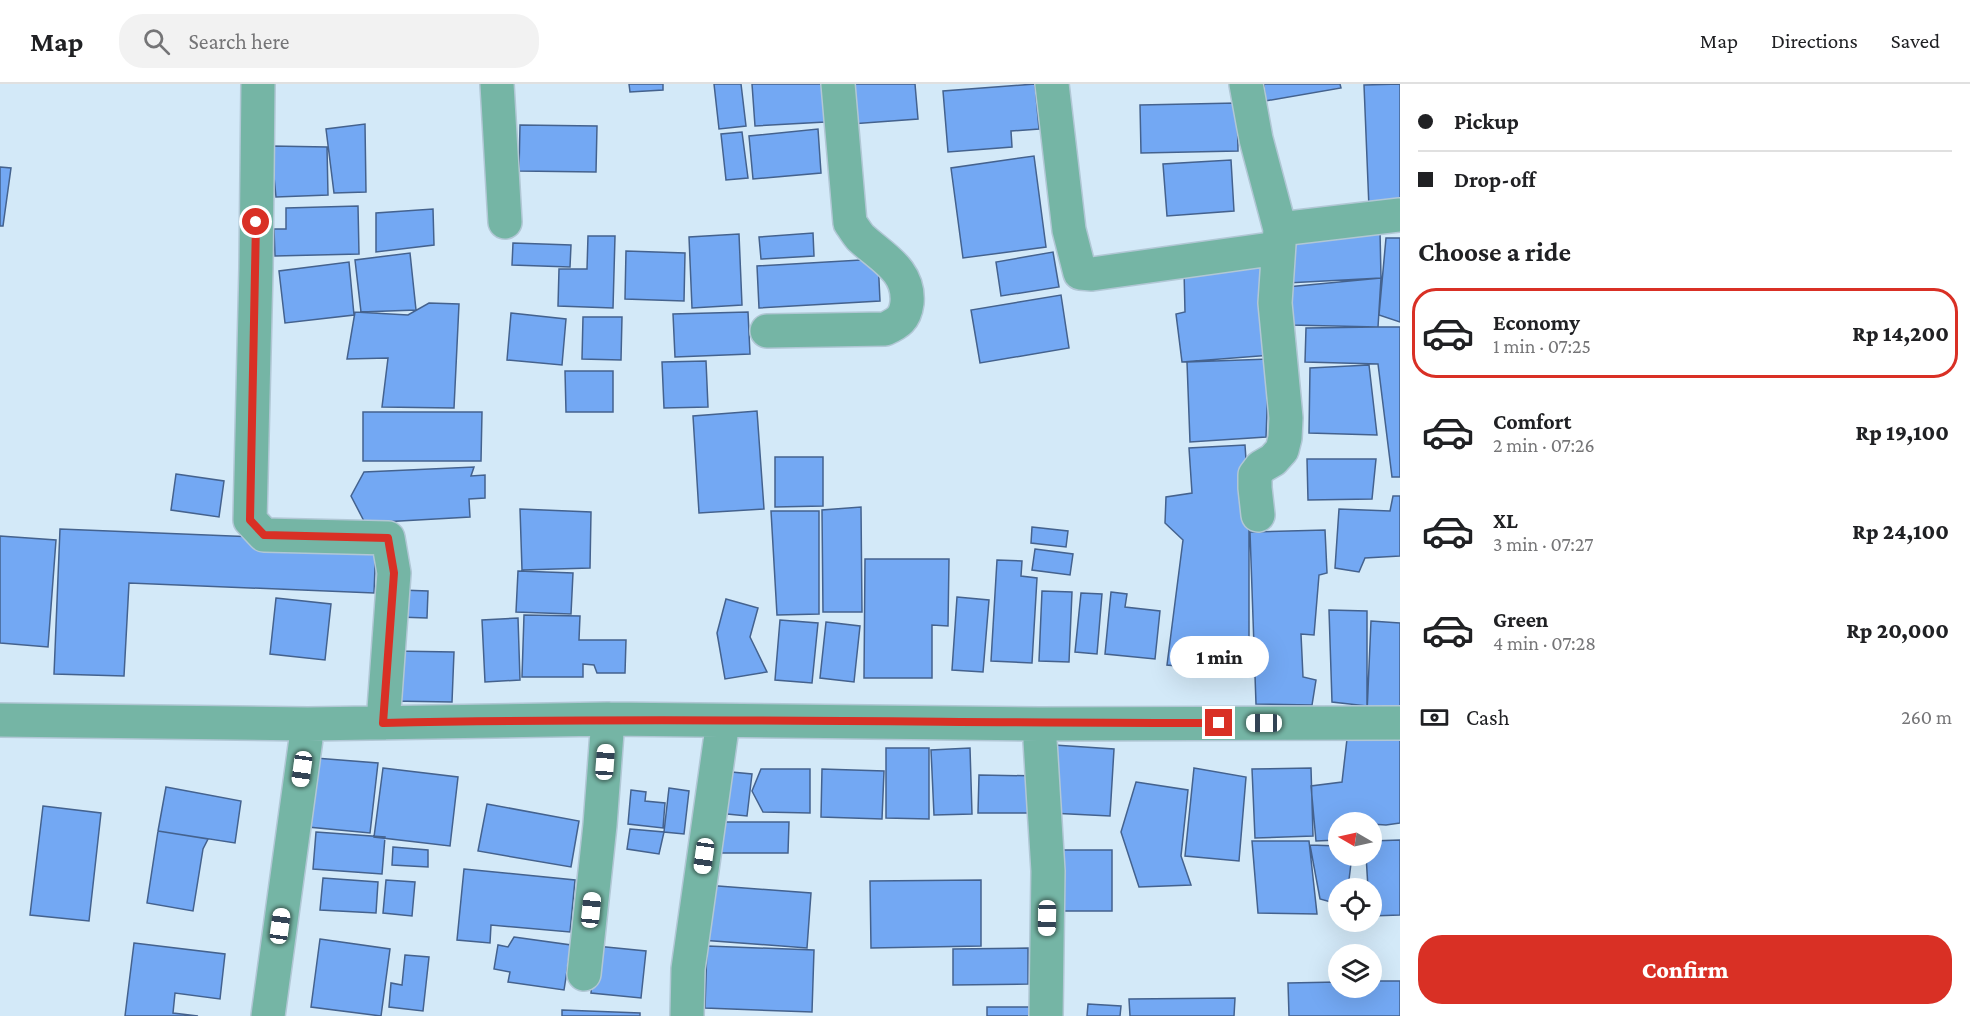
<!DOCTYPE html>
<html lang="en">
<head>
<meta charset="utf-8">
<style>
  body { margin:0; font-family:"Crimson Pro",serif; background:#f2f2f2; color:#202124; height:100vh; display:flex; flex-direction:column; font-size:22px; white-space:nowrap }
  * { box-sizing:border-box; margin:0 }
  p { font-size:20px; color:#757577 }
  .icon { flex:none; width:33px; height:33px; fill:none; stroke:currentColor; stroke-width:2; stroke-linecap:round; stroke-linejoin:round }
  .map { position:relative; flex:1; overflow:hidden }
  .panel { display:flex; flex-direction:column; background:#fff; width:570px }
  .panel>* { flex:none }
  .hud { display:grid; align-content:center; height:132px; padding:0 18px; background:#fff }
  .needle { width:39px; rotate:279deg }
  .fabs { position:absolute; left:1328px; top:728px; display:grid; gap:12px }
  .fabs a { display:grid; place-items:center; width:54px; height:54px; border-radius:50%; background:#fff; box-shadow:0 6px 24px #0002; font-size:30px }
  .end { position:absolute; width:27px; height:27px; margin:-14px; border:8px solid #d93025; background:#fff; box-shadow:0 0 0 3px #fff }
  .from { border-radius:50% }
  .bubble { position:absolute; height:42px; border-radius:21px; background:#fff; box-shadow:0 6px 24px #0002; font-size:20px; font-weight:800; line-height:42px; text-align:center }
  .car { position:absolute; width:18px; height:36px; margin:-18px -9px; border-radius:8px; box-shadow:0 0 4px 2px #0007; background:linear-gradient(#fff 24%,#345 0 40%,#fff 0 76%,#345 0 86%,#fff 0) }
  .hud b { display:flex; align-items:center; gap:21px; height:57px; font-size:22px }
  .hud b+b { border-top:2px solid #e0e0e0 }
  .hud i { width:15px; height:15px; background:#202124 }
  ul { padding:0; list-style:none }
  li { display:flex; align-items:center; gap:18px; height:90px; margin:0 12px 9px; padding:0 6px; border:3px solid transparent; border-radius:24px }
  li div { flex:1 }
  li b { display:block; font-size:22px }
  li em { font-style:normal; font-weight:800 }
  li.on { border-color:#d93025 }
  li>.icon { width:54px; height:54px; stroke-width:1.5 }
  h2 { padding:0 18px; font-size:27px; line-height:72px }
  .pay { display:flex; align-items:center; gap:15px; height:66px; padding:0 18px; font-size:22px }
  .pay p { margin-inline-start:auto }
  .cta { display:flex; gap:12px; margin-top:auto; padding:12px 18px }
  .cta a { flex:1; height:69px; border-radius:24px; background:#d93025; color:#fff; font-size:24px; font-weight:800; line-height:69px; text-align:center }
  header { display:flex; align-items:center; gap:36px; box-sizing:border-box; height:84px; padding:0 30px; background:#fff; border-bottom:2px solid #e0e0e0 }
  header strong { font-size:28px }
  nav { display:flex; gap:33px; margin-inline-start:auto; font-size:21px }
  .search { width:420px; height:54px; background:#f2f2f2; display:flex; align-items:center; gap:15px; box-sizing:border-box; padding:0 21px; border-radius:24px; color:#757577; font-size:22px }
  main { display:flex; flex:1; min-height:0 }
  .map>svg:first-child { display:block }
</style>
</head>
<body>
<header>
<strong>Map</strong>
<div class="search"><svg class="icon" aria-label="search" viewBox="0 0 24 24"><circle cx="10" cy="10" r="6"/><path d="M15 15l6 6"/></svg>Search here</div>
<nav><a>Map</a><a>Directions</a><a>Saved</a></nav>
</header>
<main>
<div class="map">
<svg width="1400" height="932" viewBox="0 0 1400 932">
  <rect width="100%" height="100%" fill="#d3e9f8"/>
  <path fill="#73a8f3" stroke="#44628e" stroke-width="1.5" d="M 629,0 L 663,0 L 663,6 L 630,8 Z
    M 714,0 L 741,0 L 746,42 L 719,45 Z
    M 752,0 L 822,0 L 825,38 L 755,42 Z
    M 848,0 L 915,0 L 918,35 L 851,40 Z
    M 1035,0 L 1039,45 L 1011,47 L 1012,63 L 948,68 L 943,7 Z
    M 1264,0 L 1340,0 L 1341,4 L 1265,17 Z
    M 1400,0 L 1400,121 L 1369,124 L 1364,1 Z
    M 1237,19 L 1238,67 L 1141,69 L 1140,21 Z
    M 365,40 L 366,108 L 334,109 L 326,45 Z
    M 520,41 L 597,42 L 596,88 L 519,87 Z
    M 818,45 L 821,89 L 753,95 L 749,52 Z
    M 742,48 L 748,94 L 726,96 L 721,50 Z
    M 271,62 L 327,63 L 328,111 L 276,113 Z
    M 1034,72 L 1046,163 L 963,174 L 951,84 Z
    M 1231,76 L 1234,127 L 1167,132 L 1163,80 Z
    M 0,83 L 11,84 L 3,142 L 0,142 Z
    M 358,122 L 359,170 L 275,172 L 274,145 L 286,145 L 286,124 Z
    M 433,125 L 434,161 L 376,168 L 376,129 Z
    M 1380,147 L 1381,194 L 1287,199 L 1288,160 Z
    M 813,149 L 814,172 L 761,175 L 759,153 Z
    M 739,150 L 742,221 L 692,224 L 689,153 Z
    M 588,152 L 615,152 L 613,224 L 558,222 L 559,185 L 587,185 Z
    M 1386,154 L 1400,154 L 1400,238 L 1379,231 Z
    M 513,159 L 571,161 L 570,183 L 512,181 Z
    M 626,167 L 685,169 L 684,217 L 625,215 Z
    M 1053,168 L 1059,203 L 1001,212 L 996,178 Z
    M 410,169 L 416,226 L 361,228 L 355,176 Z
    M 878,175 L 880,217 L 759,224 L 757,182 Z
    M 1265,177 L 1273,271 L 1182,278 L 1176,230 L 1185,228 L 1184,186 Z
    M 349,178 L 354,231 L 285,239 L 279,187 Z
    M 1381,194 L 1378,243 L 1290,241 L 1287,203 Z
    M 1061,211 L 1069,264 L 980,279 L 971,226 Z
    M 429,219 L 459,220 L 454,324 L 382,323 L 388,274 L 347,275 L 355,228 L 408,231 Z
    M 748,228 L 750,270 L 675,273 L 673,230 Z
    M 511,229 L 566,235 L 562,281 L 507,276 Z
    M 583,233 L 622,233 L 621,276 L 582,275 Z
    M 1378,243 L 1400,243 L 1400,393 L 1392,393 L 1378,280 L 1305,278 L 1306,244 Z
    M 1269,275 L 1266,353 L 1190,358 L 1187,278 Z
    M 706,277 L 708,323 L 664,324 L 662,278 Z
    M 1369,281 L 1377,351 L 1309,349 L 1310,284 Z
    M 565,287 L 613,287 L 613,328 L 566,328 Z
    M 757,327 L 764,425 L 699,429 L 693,332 Z
    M 363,328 L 482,328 L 481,377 L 363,377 Z
    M 1245,361 L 1249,421 L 1249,589 L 1167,581 L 1183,456 L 1165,439 L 1166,413 L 1192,409 L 1189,364 Z
    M 775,373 L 823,373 L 823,422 L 775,423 Z
    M 1307,375 L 1376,375 L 1372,415 L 1308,416 Z
    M 474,383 L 471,392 L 485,391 L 485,414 L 469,415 L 470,433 L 365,439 L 351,412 L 364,388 Z
    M 176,390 L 224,397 L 219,433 L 171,426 Z
    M 1393,412 L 1400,412 L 1400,472 L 1365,474 L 1359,488 L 1335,484 L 1339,425 L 1390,427 Z
    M 861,423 L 862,528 L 823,528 L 822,426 Z
    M 520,425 L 591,428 L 590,484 L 522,486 Z
    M 771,427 L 819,427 L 819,530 L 777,531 Z
    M 1032,443 L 1068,447 L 1066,463 L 1031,459 Z
    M 60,445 L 376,458 L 374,509 L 129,499 L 124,592 L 54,590 Z
    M 1325,446 L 1327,489 L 1319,491 L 1314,551 L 1301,550 L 1303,593 L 1316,596 L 1312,621 L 1256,620 L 1250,448 Z
    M 0,452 L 56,456 L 48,563 L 0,559 Z
    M 1035,465 L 1073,470 L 1070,491 L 1032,486 Z
    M 865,475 L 949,475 L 948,542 L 932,541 L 932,594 L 864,594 Z
    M 997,476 L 1022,477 L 1021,492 L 1037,494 L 1032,579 L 991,577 Z
    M 518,487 L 573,489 L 571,530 L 516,528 Z
    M 400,506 L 428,507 L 427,534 L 398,533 Z
    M 1042,507 L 1072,508 L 1069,578 L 1039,577 Z
    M 1111,508 L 1127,510 L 1125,523 L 1160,527 L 1155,575 L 1105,570 Z
    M 1081,509 L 1102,510 L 1097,570 L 1075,568 Z
    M 957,513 L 989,516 L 983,588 L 952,586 Z
    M 276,514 L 331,520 L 325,576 L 270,570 Z
    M 726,515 L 758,524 L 750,553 L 767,588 L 725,595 L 717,549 Z
    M 1329,526 L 1367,527 L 1367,622 L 1332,618 Z
    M 524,531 L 580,532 L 579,556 L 626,556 L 625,589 L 597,589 L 594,581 L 583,580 L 583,593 L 522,593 Z
    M 518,534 L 520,596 L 485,598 L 482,536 Z
    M 780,536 L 818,539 L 812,599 L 775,596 Z
    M 1371,537 L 1400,539 L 1400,628 L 1367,629 Z
    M 826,538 L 860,542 L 854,598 L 820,594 Z
    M 393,567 L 454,568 L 452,618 L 392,617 Z
    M 1400,652 L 1400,739 L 1386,741 L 1371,740 L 1371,738 L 1338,738 L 1338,756 L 1316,757 L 1311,702 L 1342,698 L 1347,655 Z
    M 1054,661 L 1114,665 L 1110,732 L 1050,729 Z
    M 886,664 L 929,664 L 929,735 L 886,734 Z
    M 970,664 L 972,730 L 934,731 L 931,666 Z
    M 315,674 L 378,679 L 370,749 L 308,743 Z
    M 383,684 L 458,693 L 450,762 L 374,753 Z
    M 1194,684 L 1246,693 L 1239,777 L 1185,772 Z
    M 1311,684 L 1313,752 L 1255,754 L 1252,685 Z
    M 761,685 L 810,685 L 810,729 L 763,728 L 752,707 Z
    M 822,685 L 884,687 L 882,735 L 821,733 Z
    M 721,687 L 752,690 L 747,732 L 717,729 Z
    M 979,691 L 1040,692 L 1039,729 L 978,729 Z
    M 1136,698 L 1188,706 L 1181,772 L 1191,801 L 1139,803 L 1121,748 Z
    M 166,703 L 241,717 L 235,759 L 158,747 Z
    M 669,704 L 689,707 L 684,750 L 664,748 Z
    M 631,706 L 646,708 L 645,717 L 665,719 L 663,744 L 628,740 Z
    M 487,720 L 579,737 L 571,783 L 478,767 Z
    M 43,722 L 101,729 L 89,837 L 30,831 Z
    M 719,738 L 789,738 L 788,769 L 719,769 Z
    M 630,745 L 664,748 L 659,770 L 627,765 Z
    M 158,747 L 208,755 L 203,765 L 193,827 L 147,819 Z
    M 316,748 L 385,753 L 382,790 L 313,785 Z
    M 1400,756 L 1400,831 L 1371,832 L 1371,804 L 1368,804 L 1366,771 L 1371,771 L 1371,757 Z
    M 1252,757 L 1309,757 L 1317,830 L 1258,829 Z
    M 1310,761 L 1338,762 L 1338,771 L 1352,771 L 1348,804 L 1338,804 L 1338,820 L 1320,815 Z
    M 393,763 L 428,766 L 428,783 L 392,781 Z
    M 1057,766 L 1112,766 L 1112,827 L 1056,827 Z
    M 464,785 L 575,796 L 570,848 L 491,841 L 490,859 L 457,856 Z
    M 323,794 L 378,798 L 376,829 L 320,826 Z
    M 386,796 L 415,798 L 412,832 L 383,829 Z
    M 981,796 L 981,862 L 871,864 L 870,797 Z
    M 705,801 L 811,809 L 807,864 L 701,856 Z
    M 514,853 L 571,861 L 564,906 L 508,898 L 510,888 L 494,885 L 498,861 L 508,863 Z
    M 320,855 L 390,865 L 381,932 L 311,923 Z
    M 134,859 L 225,870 L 220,915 L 175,909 L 173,929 L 198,932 L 125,932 Z
    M 596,862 L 646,867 L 641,914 L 591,909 Z
    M 707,862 L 814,866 L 812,928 L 705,924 Z
    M 1028,864 L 1028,900 L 953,901 L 953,865 Z
    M 405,871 L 429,873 L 423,927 L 389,923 L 391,899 L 402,901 Z
    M 1371,897 L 1400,897 L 1400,932 L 1289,932 L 1288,899 L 1338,898 L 1338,903 L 1371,903 Z
    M 1235,914 L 1234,932 L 1130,932 L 1129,915 Z
    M 1088,920 L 1121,922 L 1120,932 L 1087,932 Z
    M 987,923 L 1038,923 L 1038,932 L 987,932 Z
    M 562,926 L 640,929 L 640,932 L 562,932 Z"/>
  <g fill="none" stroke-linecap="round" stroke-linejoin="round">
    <g stroke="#b1c7d5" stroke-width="36">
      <path id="minor" d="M 258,0 L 256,184 L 250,436 L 264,451 L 388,454 L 394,489 L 383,639
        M 497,0 L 505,138
        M 1052,0 L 1069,146 L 1080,189 L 1092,190 L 1278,164
        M 1246,0 L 1256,55 L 1280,145 L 1275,219 L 1286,334 L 1285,354 L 1282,366 L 1273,376 L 1261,383 L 1255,391 L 1255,404 L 1258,431
        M 1280,145 L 1400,131
        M 767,247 L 885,245 C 898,239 905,235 907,219 C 910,186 881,173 861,154 C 857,150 854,144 850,139 L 838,0
        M 0,636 L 308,640 L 608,635 L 1039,640 L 1400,639
        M 1039,640 L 1048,787 L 1046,932
        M 584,890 L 600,741 L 608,635
        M 268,932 L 308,640
        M 687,932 L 688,885 L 723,637"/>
    </g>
    <use href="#minor" stroke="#75b5a5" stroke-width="33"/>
  </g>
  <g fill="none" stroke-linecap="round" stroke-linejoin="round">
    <path stroke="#d93025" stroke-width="8" d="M 256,138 L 250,436 L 264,451 L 388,454 L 394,489 L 383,639 C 662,633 940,639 1219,639"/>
  </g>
</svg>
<div class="fabs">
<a><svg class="needle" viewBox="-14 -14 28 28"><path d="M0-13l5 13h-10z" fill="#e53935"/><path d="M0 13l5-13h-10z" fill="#757577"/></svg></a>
<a><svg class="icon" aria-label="locate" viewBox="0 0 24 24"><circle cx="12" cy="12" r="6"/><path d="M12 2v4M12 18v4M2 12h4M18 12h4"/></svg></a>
<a><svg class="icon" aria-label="layers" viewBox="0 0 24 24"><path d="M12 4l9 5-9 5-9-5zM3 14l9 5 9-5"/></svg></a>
</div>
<i class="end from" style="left:256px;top:138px"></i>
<i class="end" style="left:1219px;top:639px"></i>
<div class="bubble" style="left:1170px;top:552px;width:99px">1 min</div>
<i class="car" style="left:1264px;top:639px;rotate:270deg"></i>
<i class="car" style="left:605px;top:678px;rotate:4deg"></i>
<i class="car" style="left:302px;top:685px;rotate:188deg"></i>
<i class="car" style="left:704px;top:772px;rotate:188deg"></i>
<i class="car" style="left:591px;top:826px;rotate:6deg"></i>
<i class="car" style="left:1047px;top:834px;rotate:181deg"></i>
<i class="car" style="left:280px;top:842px;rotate:8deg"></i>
</div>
<section class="panel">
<div class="hud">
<b><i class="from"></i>Pickup</b>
<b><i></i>Drop-off</b>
</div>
<h2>Choose a ride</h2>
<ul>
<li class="on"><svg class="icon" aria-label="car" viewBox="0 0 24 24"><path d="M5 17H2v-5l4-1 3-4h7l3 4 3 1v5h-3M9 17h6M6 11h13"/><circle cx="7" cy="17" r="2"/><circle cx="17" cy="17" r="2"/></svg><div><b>Economy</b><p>1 min · 07:25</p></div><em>Rp 14,200</em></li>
<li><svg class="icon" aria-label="car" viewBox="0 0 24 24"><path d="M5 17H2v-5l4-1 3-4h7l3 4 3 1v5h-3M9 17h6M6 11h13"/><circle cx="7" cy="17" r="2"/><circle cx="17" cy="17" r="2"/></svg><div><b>Comfort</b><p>2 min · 07:26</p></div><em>Rp 19,100</em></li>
<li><svg class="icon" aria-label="car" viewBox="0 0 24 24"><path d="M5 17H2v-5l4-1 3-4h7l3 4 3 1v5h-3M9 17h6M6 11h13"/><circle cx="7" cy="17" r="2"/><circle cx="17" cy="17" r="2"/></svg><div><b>XL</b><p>3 min · 07:27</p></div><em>Rp 24,100</em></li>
<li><svg class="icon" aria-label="car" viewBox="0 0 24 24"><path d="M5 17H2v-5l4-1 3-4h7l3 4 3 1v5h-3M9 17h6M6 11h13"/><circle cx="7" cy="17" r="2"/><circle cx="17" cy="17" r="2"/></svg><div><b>Green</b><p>4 min · 07:28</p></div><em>Rp 20,000</em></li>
</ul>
<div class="pay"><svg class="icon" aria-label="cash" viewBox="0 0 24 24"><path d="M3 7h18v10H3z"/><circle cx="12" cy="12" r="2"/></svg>Cash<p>260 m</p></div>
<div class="cta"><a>Confirm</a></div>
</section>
</main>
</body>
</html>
